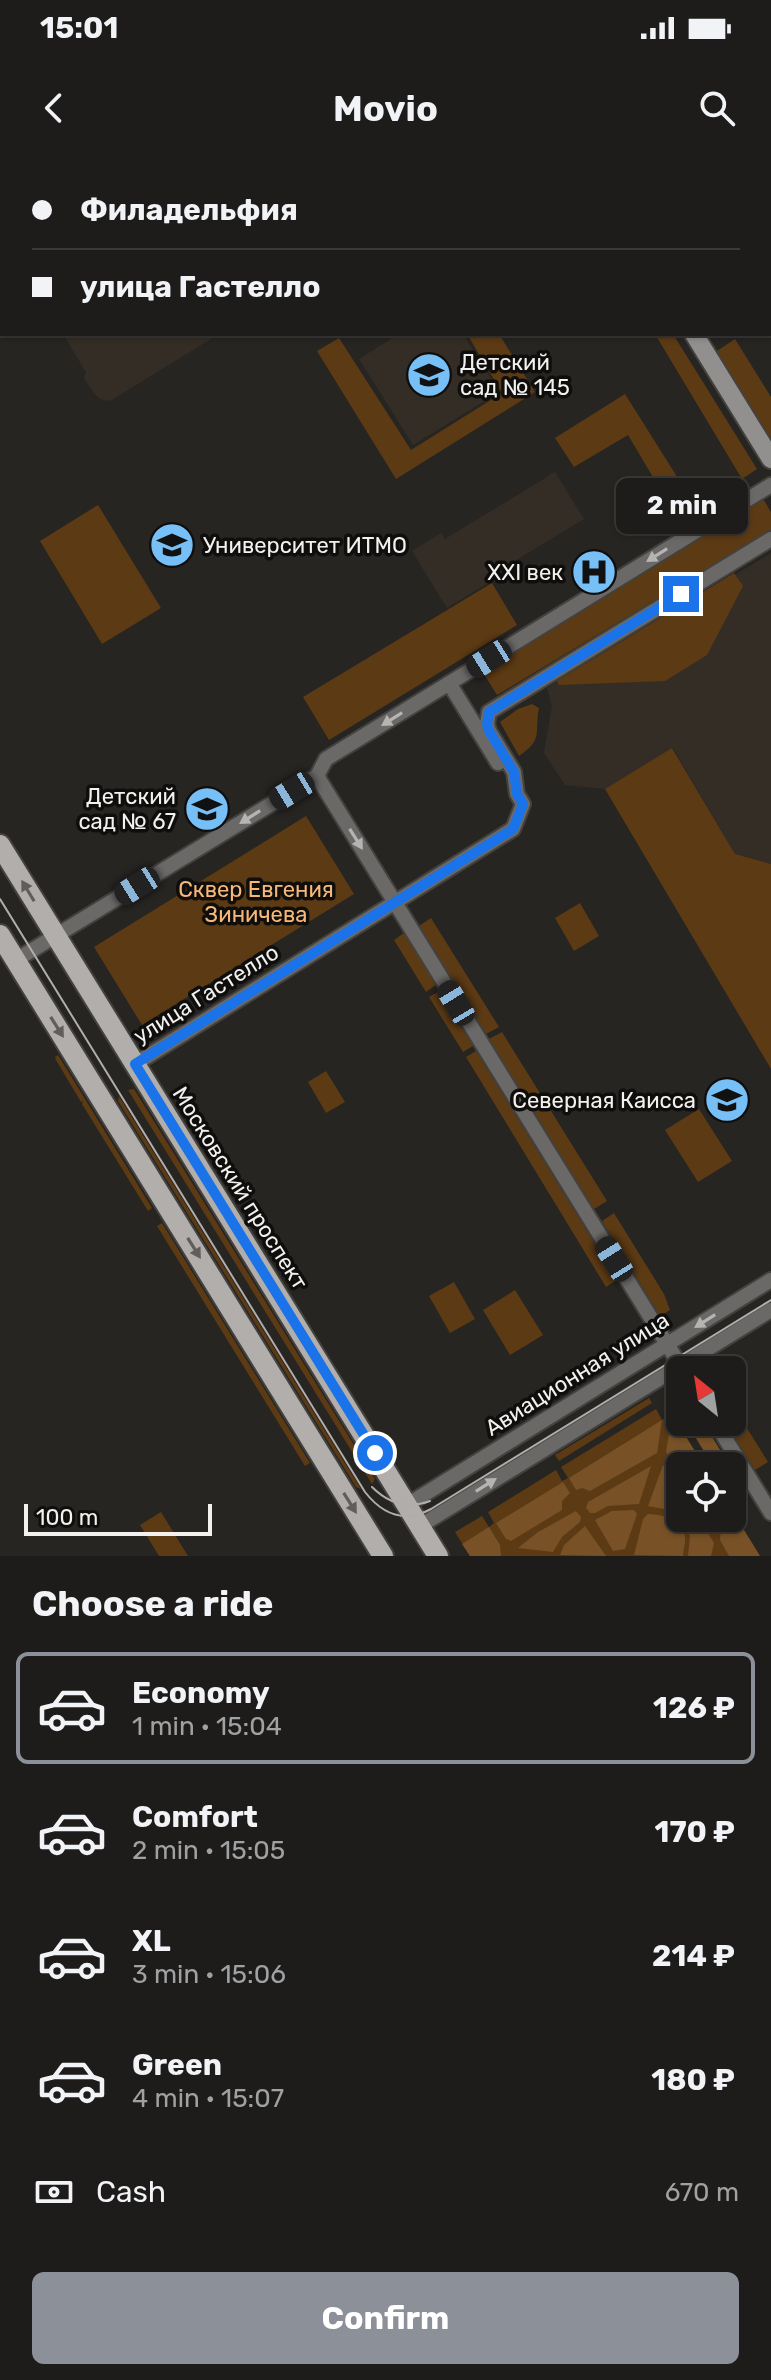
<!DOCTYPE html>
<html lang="en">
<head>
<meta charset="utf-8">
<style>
  body { margin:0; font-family:Rubik,sans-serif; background:#252523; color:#f1f3f6; height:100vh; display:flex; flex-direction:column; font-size:30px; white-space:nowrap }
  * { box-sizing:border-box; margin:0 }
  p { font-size:26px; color:#a0a1a2 }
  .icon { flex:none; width:44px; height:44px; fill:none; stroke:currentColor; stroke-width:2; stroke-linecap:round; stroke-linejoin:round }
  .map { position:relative; height:1396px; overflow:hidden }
  .side { display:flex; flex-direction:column; background:#1d1c1a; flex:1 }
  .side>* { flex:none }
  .top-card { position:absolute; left:0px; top:0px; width:772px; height:176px; box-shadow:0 2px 6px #0004,0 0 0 2px #3b3a39; display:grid; align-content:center; height:176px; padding:0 32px; background:#1d1c1a }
  .needle { width:52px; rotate:330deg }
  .buttons { position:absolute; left:666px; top:1196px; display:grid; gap:16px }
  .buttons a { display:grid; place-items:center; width:80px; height:80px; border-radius:12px; background:#1d1c1a; box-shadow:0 2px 6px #0004,0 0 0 2px #3b3a39; font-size:40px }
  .scale { position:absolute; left:24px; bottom:20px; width:188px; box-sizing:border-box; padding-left:8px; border:4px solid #f2f1ef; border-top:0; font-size:22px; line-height:28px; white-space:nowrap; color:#f2f1ef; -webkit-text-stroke:6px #0f0e0d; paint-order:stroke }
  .end { position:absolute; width:36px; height:36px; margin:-18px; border:10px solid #1a73e8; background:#fff; box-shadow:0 0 0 4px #fff }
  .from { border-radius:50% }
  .bubble { position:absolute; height:56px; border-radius:12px; background:#1d1c1a; box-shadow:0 2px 6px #0004,0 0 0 2px #3b3a39; font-size:26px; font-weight:700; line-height:56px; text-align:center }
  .car { position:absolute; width:24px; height:48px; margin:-24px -12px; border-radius:10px; box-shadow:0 0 6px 2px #0007; background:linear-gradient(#222 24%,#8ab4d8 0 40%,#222 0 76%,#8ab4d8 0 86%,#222 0) }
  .top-card b { display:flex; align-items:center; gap:28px; height:76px; font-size:30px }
  .top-card b+b { border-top:2px solid #3b3a39 }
  .top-card i { width:20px; height:20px; background:#f1f3f6 }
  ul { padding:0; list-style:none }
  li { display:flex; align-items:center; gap:24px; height:112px; margin:0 16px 12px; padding:0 16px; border:4px solid transparent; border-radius:12px }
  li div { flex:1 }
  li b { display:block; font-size:30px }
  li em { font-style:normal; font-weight:700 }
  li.on { border-color:#8c9099 }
  li>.icon { width:72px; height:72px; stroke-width:1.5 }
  h2 { padding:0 32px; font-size:36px; line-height:96px }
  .pay { display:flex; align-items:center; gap:20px; height:88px; padding:0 32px; font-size:30px }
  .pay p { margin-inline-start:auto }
  .action { display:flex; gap:16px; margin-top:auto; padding:16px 32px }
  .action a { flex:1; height:92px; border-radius:12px; background:#8c9099; color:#fff; font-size:32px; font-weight:700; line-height:92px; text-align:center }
  .status { display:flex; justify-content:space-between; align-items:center; height:56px; padding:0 40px; background:#1d1c1a; direction:ltr }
  .status svg { height:22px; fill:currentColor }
  header { display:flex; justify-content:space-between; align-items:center; height:104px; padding:0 32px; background:#1d1c1a; font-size:36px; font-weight:700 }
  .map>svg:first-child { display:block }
</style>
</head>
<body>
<div class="status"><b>15:01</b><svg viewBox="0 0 49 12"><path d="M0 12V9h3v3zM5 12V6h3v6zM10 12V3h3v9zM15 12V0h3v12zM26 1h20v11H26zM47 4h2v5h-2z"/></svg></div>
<header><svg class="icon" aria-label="back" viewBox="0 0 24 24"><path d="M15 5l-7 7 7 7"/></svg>Movio<svg class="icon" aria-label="search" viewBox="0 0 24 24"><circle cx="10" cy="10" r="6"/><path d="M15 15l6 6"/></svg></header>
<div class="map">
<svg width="771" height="1396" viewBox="0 0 771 1396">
  <rect width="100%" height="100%" fill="#272522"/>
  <path fill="#342d26" d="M 63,174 L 219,174 L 110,241 L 100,239 L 94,233 L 84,218 L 86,212 Z
    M 399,174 L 463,174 L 499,232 L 413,285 L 359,199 Z
    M 555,312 L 584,359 L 488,417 L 490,422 L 447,448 L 412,391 L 441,373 L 445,379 Z
    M 771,393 L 771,704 L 735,694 L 673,588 L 605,629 L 565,625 L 544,593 L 552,546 L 547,528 Z"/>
  <path fill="#5c3a14" d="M 467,174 L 499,174 L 535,232 L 396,319 L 317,191 L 339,178 L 411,290 L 502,233 Z
    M 655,174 L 673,174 L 757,309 L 742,319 Z
    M 735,179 L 771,237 L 771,286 L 714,193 Z
    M 625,234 L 698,350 L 679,361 L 628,275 L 574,307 L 555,278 Z
    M 762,337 L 771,352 L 771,370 L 497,535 L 482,511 Z
    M 98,345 L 161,448 L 102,484 L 40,381 Z
    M 734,413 L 743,426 L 707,495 L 665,521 L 559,525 L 557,521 Z
    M 492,423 L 517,465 L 329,580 L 303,537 Z
    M 532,544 L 539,548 C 534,573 544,579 519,596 L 500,562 L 518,549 Z
    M 672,588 L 735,694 L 771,704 L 771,909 L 605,629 Z
    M 306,656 L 354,734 L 142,865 L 94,787 Z
    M 580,743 L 599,776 L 574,791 L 555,758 Z
    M 431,758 L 499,867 L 486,874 L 419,766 Z
    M 404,773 L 436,825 L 426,832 L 394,780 Z
    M 439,831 L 473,886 L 463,892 L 429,837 Z
    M 502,872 L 607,1041 L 594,1049 L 489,879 Z
    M 476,891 L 617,1120 L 606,1127 L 466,897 Z
    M 58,895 L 152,1048 L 148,1051 L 82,944 L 83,941 L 81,942 L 56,900 L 55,897 Z
    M 326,911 L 345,942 L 326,953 L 308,922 Z
    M 134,929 L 375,1319 L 372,1324 L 128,930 Z
    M 119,936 L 361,1329 L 356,1327 L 118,941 Z
    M 699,949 L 732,1001 L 698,1022 L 665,970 Z
    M 614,1053 L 664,1134 L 670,1150 L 660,1156 L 602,1061 Z
    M 162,1063 L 310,1303 L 305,1306 L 157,1066 Z
    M 454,1122 L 475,1159 L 450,1173 L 429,1136 Z
    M 515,1130 L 543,1175 L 510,1195 L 483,1150 Z
    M 649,1238 L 652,1243 L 559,1301 L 555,1295 Z
    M 732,1244 L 768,1302 L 755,1310 L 725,1262 L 732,1262 Z
    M 656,1249 L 662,1260 L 672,1254 L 704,1306 L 680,1306 L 680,1358 L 732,1358 L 732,1351 L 760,1396 L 470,1396 L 455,1372 L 482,1356 L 489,1367 L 494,1363 L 488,1352 L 556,1310 L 562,1321 L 568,1318 L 561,1307 Z
    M 161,1352 L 188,1396 L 159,1396 L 140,1365 Z"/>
  <path fill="#785126" d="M 672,1254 L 704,1306 L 680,1306 L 680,1315 L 666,1292 Z
    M 662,1260 L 657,1293 L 590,1331 L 582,1328 L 576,1330 L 569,1318 Z
    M 686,1262 L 703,1262 L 730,1306 L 713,1306 Z
    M 663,1305 L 680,1329 L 680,1352 L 648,1346 Z
    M 651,1306 L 639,1344 L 608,1346 L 595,1353 L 590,1353 L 586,1348 L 588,1342 Z
    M 563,1322 L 570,1333 L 562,1341 L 562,1350 L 511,1381 L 506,1379 L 496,1363 Z
    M 634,1350 L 637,1354 L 625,1389 L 613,1391 L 595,1360 L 612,1351 Z
    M 576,1351 L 581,1357 L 580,1362 L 562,1377 L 553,1392 L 518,1388 L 538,1372 Z
    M 648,1354 C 662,1354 682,1360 685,1376 C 686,1383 683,1389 683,1396 L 634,1395 L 643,1359 Z
    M 677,1357 L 701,1362 L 714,1383 L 711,1396 L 688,1396 L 690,1376 Z
    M 736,1357 L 760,1396 L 729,1396 L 720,1380 L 721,1366 Z
    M 585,1366 L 606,1396 L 560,1395 L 564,1385 Z
    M 489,1367 L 500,1385 L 501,1396 L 470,1396 L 462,1384 Z"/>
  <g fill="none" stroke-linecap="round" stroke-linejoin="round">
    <g stroke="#43423f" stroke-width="18">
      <path id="street" d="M 449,523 L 498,603
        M 317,616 L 683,1210
        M 16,800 L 317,616 L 326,599 L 771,325
        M 135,904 L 513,669 L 523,644 L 517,634 L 514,612 L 489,571 L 487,564 L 489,552 L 771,379
        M 715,1262 L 771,1353
        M 407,1345 L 771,1120
        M 420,1366 L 771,1150"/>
    </g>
    <g stroke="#43423f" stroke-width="22">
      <path id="secondary" d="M 587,0 L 588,2
        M 694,174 L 771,299"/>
    </g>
    <g stroke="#43423f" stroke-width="24">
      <path id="primary" d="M 0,685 L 438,1396
        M 0,775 L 383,1396"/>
    </g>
    <use href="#street" stroke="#6b6968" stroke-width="14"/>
    <use href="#secondary" stroke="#92908e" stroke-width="18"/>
    <use href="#primary" stroke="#b1aeac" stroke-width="20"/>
    <path stroke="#afaeac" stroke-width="2" d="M 0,739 L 365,1332 C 383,1355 405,1363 431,1349 L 771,1140
      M 372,1327 C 389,1344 408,1349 430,1341"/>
  </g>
  <defs><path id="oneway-solid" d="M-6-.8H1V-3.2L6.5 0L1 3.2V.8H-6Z" transform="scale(2)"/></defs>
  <g fill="#b5b4b2">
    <use href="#oneway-solid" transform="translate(657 395) rotate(148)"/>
    <use href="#oneway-solid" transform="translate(392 559) rotate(148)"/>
    <use href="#oneway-solid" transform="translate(250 657) rotate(148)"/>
    <use href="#oneway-solid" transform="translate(356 679) rotate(58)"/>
    <use href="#oneway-solid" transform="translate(705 1161) rotate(148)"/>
    <use href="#oneway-solid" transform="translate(486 1325) rotate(-32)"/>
  </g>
  <g fill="#605e5c">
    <use href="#oneway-solid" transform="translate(28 731) rotate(-121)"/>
    <use href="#oneway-solid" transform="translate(57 867) rotate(58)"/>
    <use href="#oneway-solid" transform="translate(194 1088) rotate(58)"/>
    <use href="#oneway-solid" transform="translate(350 1343) rotate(58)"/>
  </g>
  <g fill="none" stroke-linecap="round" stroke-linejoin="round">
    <path stroke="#1a73e8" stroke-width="10" d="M 375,1293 L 135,904 L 513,669 L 523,644 L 517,634 L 514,612 L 489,571 L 487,564 L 489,552 L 681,434"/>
  </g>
  <defs>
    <g id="school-disc" transform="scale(2.3)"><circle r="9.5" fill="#76c0f7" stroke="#0f0e0d"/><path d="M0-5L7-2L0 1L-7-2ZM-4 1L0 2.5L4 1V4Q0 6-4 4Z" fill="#111"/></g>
    <g id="university-disc" transform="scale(2.3)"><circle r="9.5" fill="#76c0f7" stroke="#0f0e0d"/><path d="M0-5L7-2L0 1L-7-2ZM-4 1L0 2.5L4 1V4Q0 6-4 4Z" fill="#111"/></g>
    <g id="hospital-disc" transform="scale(2.3)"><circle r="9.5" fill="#76c0f7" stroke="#0f0e0d"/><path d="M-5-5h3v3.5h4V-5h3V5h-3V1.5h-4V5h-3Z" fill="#111"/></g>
  </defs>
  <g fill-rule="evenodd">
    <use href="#school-disc" x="429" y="215"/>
    <use href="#university-disc" x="172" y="385"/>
    <use href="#hospital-disc" x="594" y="412"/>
    <use href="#school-disc" x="207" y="649"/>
    <use href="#school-disc" x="727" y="940"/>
  </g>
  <g text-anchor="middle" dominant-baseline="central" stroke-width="7" stroke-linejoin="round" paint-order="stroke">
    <g font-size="22" fill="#f2f1ef" stroke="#0f0e0d" text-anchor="end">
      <text x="460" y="202" text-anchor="start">Детский<tspan x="460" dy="25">сад № 145</tspan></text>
      <text x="203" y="385" text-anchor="start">Университет ИТМО</text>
      <text x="563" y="412">XXI век</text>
      <text x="176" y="636">Детский<tspan x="176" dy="25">сад № 67</tspan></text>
      <text x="696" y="940">Северная Каисса</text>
    </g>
    <g font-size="22" fill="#f6b878" stroke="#0f0e0d">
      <text x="256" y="729">Сквер Евгения<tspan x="256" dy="25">Зиничева</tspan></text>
    </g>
    <g font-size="22" fill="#f2f1ef" stroke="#0f0e0d">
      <text transform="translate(206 834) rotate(-32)">улица Гастелло</text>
      <text transform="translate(240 1028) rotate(58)">Московский проспект</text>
      <text transform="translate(577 1214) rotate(-32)">Авиационная улица</text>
    </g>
  </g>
</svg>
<div class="buttons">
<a><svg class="needle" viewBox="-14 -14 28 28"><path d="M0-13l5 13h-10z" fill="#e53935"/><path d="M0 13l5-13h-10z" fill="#a0a1a2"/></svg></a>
<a><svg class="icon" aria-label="locate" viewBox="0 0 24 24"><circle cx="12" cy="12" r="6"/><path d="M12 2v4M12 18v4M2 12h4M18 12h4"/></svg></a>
</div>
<div class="scale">100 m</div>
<i class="end from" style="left:375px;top:1293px"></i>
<i class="end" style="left:681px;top:434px"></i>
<div class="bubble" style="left:616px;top:318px;width:132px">2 min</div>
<i class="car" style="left:489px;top:499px;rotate:238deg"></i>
<i class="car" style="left:292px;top:631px;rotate:239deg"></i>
<i class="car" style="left:137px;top:726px;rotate:238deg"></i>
<i class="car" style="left:456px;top:843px;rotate:329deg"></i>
<i class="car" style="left:614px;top:1099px;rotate:328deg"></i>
<div class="top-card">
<b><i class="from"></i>Филадельфия</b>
<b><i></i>улица Гастелло</b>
</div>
</div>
<section class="side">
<h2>Choose a ride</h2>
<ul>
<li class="on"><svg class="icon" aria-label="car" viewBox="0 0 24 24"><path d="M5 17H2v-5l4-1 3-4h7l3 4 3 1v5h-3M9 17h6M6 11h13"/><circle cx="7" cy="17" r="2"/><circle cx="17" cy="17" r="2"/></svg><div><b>Economy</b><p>1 min · 15:04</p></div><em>126 ₽</em></li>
<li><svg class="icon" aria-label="car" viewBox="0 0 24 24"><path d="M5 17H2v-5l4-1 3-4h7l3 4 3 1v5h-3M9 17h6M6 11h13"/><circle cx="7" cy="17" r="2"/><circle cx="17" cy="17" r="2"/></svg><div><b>Comfort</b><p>2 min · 15:05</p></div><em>170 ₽</em></li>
<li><svg class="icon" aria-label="car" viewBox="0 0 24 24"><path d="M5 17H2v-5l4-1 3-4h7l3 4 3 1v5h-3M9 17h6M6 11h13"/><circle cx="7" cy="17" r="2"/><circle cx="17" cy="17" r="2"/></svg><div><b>XL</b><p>3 min · 15:06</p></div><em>214 ₽</em></li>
<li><svg class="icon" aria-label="car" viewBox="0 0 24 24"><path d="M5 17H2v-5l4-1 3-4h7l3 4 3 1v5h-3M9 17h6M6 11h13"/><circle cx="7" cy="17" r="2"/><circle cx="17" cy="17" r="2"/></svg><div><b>Green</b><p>4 min · 15:07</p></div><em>180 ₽</em></li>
</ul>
<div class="pay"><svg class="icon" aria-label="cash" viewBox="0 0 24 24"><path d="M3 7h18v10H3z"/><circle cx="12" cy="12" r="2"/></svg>Cash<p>670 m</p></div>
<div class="action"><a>Confirm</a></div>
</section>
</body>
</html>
